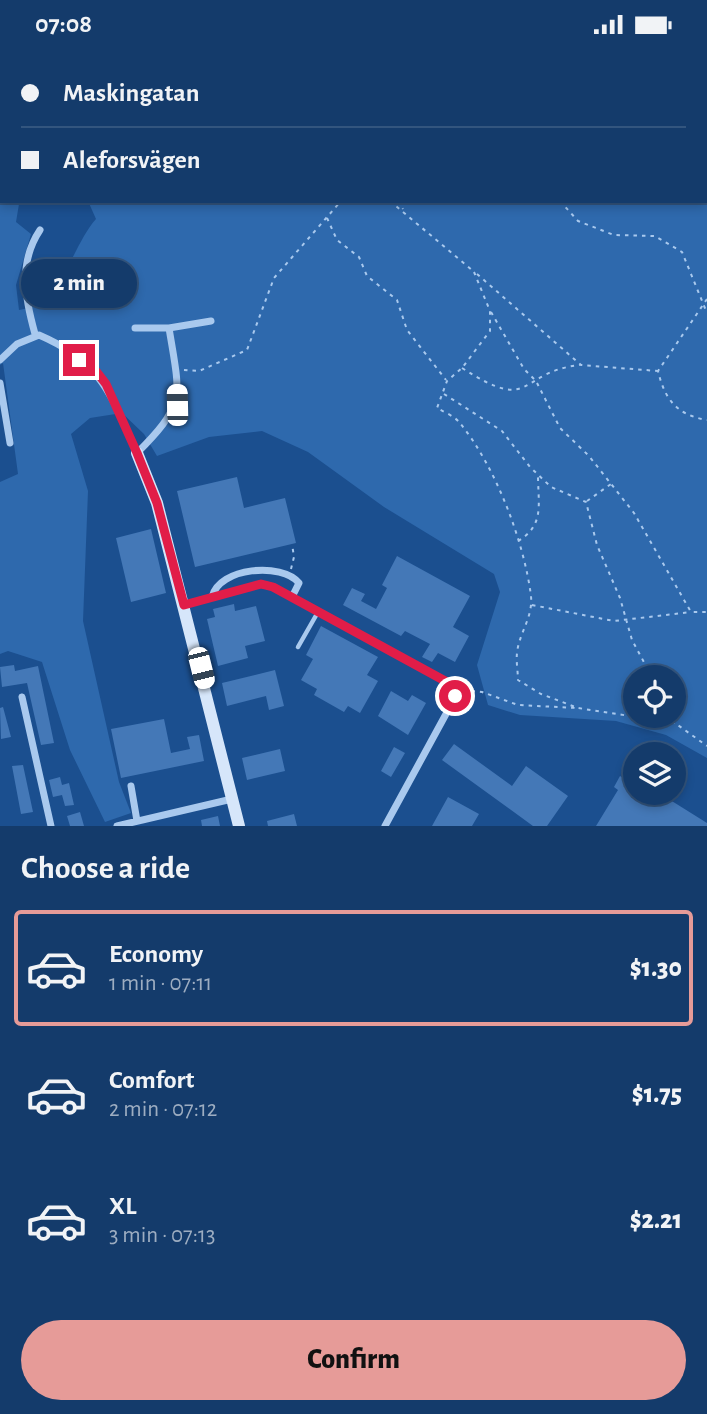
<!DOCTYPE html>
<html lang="en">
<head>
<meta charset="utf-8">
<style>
  body { margin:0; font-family:"Alegreya Sans",sans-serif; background:#1d4271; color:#f1f3f6; height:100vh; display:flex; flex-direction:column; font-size:26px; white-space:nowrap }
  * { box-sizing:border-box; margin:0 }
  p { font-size:23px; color:#9dadc1 }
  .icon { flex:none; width:38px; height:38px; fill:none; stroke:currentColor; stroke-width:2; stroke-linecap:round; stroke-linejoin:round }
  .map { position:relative; height:777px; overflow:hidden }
  .sheet { display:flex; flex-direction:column; background:#143b6b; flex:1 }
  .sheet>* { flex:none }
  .top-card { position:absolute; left:0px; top:0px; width:707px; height:154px; box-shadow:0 4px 10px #0003,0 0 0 2px #33557e; display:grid; align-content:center; height:154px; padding:0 21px; background:#143b6b }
  .buttons { position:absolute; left:623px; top:616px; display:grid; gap:14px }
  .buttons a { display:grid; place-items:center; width:63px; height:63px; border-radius:50%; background:#143b6b; box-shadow:0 4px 10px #0003,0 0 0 2px #33557e; font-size:35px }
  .end { position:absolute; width:32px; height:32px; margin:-16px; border:9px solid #e11d48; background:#fff; box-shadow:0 0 0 4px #fff }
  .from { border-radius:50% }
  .bubble { position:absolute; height:49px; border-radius:24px; background:#143b6b; box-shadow:0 4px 10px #0003,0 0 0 2px #33557e; font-size:23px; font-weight:800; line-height:49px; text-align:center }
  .car { position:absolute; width:21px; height:42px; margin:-21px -10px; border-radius:9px; box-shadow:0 0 5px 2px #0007; background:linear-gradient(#fff 24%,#345 0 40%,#fff 0 76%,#345 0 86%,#fff 0) }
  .top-card b { display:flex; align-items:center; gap:24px; height:66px; font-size:26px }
  .top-card b+b { border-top:2px solid #33557e }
  .top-card i { width:18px; height:18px; background:#f1f3f6 }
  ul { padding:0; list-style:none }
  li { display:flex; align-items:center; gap:21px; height:116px; margin:0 14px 10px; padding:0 7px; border:4px solid transparent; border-radius:7px }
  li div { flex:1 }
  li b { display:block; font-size:26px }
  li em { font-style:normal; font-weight:800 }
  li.active { border-color:#e69b98 }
  li>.icon { width:63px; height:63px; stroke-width:1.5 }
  h2 { padding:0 21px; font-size:32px; line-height:84px }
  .button { display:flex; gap:14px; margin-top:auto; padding:14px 21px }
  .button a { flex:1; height:80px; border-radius:42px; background:#e69b98; color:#111; font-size:28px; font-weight:800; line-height:80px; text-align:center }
  .status { display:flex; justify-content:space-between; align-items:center; height:49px; padding:0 35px; background:#143b6b; direction:ltr }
  .status svg { height:19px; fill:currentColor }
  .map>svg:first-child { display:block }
</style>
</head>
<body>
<div class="status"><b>07:08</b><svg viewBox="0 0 49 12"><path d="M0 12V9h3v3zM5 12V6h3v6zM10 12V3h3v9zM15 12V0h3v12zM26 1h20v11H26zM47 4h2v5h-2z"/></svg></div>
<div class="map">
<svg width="707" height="777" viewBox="0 0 707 777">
  <rect width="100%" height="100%" fill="#1b4f8f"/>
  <path fill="#2e69ad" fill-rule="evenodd" d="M 0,0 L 707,0 L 707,709 L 666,686 L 616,672 L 520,666 L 488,656 L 477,616 L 500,543 L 494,525 L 384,458 L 308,403 L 262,382 L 209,388 L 157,407 L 144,385 L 122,364 L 90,369 L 71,385 L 88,442 L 83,572 L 119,733 L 131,764 L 105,773 L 70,701 L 42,613 L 8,602 L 0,605 L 0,433 L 18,425 L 3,314 L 0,316 ZM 2,2 L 705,2 L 705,152 L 88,152 L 96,170 C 71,198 62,256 19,261 L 16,236 L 31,185 L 16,173 L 19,155 L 31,152 L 2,152 ZM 635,628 L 674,628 L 674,667 L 635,667 Z"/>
  <path fill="#4478b7" d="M 237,428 L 244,459 L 285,449 L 296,494 L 195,518 L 177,442 Z
    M 151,480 L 166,544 L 131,553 L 116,489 Z
    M 397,507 L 470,547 L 453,578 L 469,587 L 455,613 L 438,604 L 432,613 L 422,608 L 430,595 L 405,582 L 401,587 L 343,556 L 352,539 L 365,545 L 361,552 L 376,560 L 387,539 L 382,536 Z
    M 234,555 L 235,562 L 256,557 L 265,592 L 245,597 L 248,609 L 218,617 L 207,570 L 215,568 L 213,560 Z
    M 321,577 L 378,608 L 367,626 L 378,632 L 360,664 L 348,657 L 344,663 L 314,646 L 317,640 L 301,631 L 313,610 L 306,606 Z
    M 14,616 L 15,622 L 38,617 L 54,694 L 41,696 L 27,634 L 2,638 L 0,618 Z
    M 275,621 L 284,657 L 269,661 L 266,647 L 227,657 L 222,634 Z
    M 391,642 L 408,652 L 412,646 L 426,654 L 408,686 L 378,667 Z
    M 3,658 L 11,688 L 1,690 L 0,659 Z
    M 164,670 L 171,704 L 190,700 L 187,688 L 199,686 L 204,712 L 121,729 L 111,680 Z
    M 454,695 L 512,737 L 526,717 L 568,747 L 547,777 L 533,777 L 442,711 Z
    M 394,698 L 405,704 L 391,728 L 381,722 Z
    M 280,700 L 285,722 L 247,731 L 242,709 Z
    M 23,716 L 33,763 L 21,765 L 12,717 Z
    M 620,727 L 635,737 L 635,744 L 659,744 L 707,774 L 707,777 L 596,777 L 618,741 L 614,738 Z
    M 60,728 L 62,736 L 69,734 L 74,756 L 65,757 L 62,746 L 53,748 L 49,731 Z
    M 448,748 L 479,765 L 472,777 L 432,777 Z
    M 80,763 L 84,777 L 70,777 L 67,767 Z
    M 294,765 L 297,777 L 268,777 L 267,772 Z
    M 218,767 L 220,777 L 202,777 L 201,771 Z"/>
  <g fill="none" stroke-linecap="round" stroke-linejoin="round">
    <path stroke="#a9c9ee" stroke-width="2" stroke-dasharray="3.5 5" stroke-linecap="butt" d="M 84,0 L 86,2
      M 132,0 L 134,2
      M 373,0 L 375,2
      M 455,0 L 456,2
      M 193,2 L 193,0
      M 298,2 L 299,0
      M 383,2 L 383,0
      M 479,2 L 480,0
      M 701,2 L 701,0
      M 705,71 L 707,74
      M 705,123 L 707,123
      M 390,152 L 472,221
      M 398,152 L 403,160
      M 560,152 L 578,172 L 614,186 L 655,187 L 682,203 L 707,264
      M 327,169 L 337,191 L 359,208 L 367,227 L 397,251 L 407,281 L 446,331
      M 474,223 L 490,262 L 490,282 L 462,319 L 447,332 L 437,359 C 444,363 454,367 459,373 C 495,416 524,492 531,547 C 533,569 519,584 517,604 C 516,613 518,623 518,631 L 541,645 L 578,659 L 675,674 L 707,697
      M 477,225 L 581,316 L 658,322
      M 707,250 L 658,322 C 665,351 677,366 707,371
      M 491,263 L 524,320 L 536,332 L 560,379 L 589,407 L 634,464 L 691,563 L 707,563
      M 462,319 C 535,366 516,323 580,316
      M 184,321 L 199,322 L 247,301 L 274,229 L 341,152
      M 444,345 L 502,382 L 530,418 L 551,438 L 586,453 L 597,496 L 620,549 L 632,591 L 652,628
      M 587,452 L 611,435
      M 518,492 C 545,476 538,455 538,427
      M 291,520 L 294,508 L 292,495
      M 532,556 L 614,572 L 691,563
      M 463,641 L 482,643 L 518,656 L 577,659
      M 671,667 L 674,673"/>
    <path stroke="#a9c9ee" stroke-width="4.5" d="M 298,598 L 318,563"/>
    <path stroke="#a9c9ee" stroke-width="7" d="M 135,279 L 169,279 L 211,272
      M 35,285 C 25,249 18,214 40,181
      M 0,311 L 17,295 L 39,286 C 102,313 111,346 137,404 C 187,354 180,347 169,279
      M 0,334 L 10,394
      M 212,548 C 219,518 282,513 299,534 L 292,548
      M 184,556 L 261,535 L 273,538 L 447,633 L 454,640 L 452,654 L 385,777
      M 22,648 L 51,777
      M 131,737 L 137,772
      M 117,777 L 232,750"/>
    <path stroke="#d6e6fa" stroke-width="12" d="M 137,404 L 157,454 L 239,777"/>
  </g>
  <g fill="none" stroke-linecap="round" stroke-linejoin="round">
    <path stroke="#e11d48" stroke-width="9" d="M 79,311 L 96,322 L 106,335 L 137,404 L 157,454 L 184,556 L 261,535 L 273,538 L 447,633 L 454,640 L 455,647"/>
  </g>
</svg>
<div class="buttons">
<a><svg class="icon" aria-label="locate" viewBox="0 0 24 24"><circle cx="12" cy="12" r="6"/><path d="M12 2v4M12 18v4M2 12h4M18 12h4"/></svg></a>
<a><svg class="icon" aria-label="layers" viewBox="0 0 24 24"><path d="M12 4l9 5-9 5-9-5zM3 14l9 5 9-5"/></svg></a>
</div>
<i class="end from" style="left:455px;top:647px"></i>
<i class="end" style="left:79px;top:311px"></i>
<div class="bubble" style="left:21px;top:210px;width:116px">2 min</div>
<i class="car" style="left:177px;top:356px;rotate:359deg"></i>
<i class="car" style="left:201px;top:619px;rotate:166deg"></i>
<div class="top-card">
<b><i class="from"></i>Maskingatan</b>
<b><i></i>Aleforsvägen</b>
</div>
</div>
<section class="sheet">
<h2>Choose a ride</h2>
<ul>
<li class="active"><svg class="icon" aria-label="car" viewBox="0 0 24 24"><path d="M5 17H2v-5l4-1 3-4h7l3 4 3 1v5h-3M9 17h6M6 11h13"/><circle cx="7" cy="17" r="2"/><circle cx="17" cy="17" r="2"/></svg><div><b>Economy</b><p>1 min · 07:11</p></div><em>$1.30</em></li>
<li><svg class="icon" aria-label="car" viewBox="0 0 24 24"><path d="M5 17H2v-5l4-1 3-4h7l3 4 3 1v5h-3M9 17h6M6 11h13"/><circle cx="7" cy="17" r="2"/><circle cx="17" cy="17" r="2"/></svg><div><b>Comfort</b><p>2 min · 07:12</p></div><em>$1.75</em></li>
<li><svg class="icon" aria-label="car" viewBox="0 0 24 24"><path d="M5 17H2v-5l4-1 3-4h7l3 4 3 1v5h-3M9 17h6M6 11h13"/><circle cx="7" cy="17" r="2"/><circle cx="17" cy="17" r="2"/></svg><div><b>XL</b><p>3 min · 07:13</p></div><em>$2.21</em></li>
</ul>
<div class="button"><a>Confirm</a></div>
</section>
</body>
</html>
